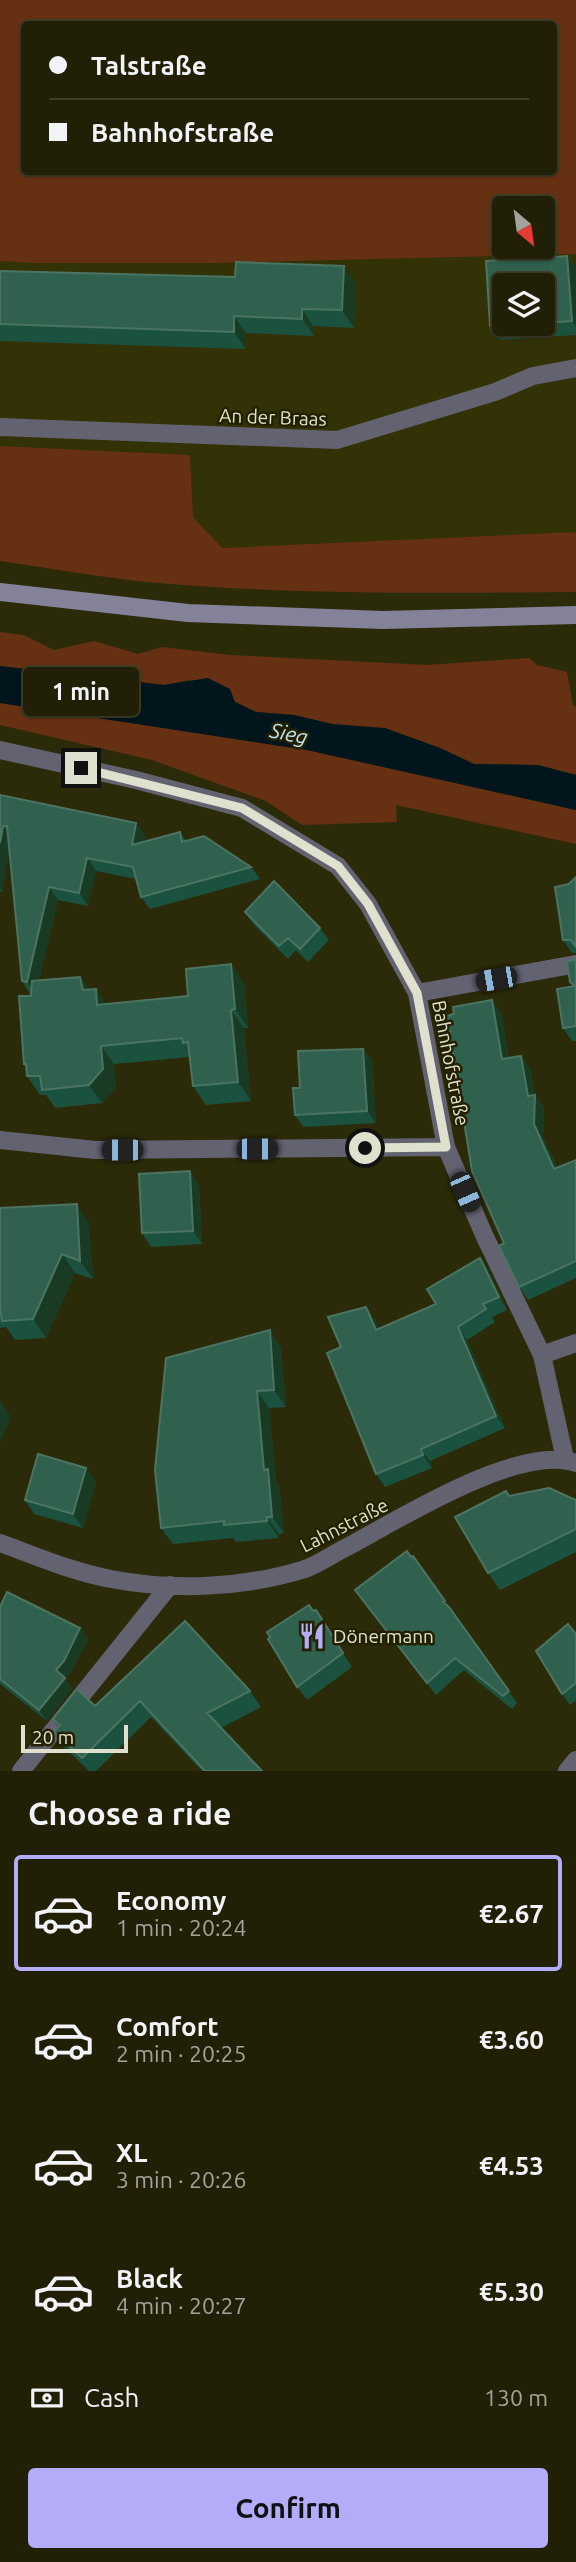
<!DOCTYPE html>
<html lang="en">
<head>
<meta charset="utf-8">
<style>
  body { margin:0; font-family:Ubuntu,sans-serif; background:#2d2d15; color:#f1f3f6; height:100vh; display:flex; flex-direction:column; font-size:26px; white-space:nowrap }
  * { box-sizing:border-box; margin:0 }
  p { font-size:23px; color:#a2a39b }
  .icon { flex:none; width:38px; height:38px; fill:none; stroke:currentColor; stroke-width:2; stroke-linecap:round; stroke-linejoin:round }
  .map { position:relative; height:1771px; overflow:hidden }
  .details { display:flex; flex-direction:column; background:#212007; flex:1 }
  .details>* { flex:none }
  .banner { position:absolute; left:21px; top:21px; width:536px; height:154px; border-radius:7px; box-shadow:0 2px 5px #0004,0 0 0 2px #3e3e28; display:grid; align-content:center; height:154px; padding:0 28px; background:#212007 }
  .needle { width:46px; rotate:151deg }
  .fabs { position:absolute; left:492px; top:196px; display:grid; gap:14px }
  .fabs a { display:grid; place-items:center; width:63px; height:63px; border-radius:7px; background:#212007; box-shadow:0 2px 5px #0004,0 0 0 2px #3e3e28; font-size:35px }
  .scale { position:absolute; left:21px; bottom:18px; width:107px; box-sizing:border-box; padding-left:7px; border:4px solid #dfe0cd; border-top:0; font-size:19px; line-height:24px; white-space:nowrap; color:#dfe0cd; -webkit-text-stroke:5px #232101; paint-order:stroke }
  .end { position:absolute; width:32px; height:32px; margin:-16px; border:9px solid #dfe0cd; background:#111; box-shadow:0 0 0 4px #111 }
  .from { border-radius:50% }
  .bubble { position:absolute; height:49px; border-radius:7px; background:#212007; box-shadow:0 2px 5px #0004,0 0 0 2px #3e3e28; font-size:23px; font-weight:700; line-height:49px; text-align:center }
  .car { position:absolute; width:21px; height:42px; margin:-21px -10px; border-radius:9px; box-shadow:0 0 5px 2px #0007; background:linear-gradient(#222 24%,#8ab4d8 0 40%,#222 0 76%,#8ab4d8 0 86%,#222 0) }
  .banner b { display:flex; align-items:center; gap:24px; height:66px; font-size:26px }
  .banner b+b { border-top:2px solid #3e3e28 }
  .banner i { width:18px; height:18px; background:#f1f3f6 }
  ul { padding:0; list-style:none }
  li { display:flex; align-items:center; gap:21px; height:116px; margin:0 14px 10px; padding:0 14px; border:4px solid transparent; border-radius:7px }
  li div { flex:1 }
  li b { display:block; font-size:26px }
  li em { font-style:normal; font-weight:700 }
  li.current { border-color:#b3adf9 }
  li>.icon { width:63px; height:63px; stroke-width:1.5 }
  h2 { padding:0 28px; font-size:32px; line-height:84px }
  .pay { display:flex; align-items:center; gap:18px; height:77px; padding:0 28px; font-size:26px }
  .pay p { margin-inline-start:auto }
  .button { display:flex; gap:14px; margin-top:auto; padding:14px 28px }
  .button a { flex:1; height:80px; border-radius:7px; background:#b3adf9; color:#111; font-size:28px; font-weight:700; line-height:80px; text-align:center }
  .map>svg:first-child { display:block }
</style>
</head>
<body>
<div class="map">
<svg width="576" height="1771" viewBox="0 0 576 1771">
  <rect width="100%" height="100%" fill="#2c2b09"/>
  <path fill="#333206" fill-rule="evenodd" d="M 576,254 L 576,532 L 221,548 L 193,517 L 189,455 L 0,446 L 0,261 L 31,263 L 214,263 ZM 504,285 L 542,285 L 542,324 L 504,324 Z"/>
  <path fill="#663113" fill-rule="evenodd" d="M 0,0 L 576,0 L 576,254 L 214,263 L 31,263 L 0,261 ZM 24,24 L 553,24 L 553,172 L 24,172 ZM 504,208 L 542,208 L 542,247 L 504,247 Z
    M 0,446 L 190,455 L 193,517 L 222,548 L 576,532 L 576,592 C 433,593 289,595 147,582 C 98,577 49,568 0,561 Z
    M 0,632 L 24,635 L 54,650 L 94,641 L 138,654 L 162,647 L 230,655 L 428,665 L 529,658 L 537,665 L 567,672 L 573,705 L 576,707 L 576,775 L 538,765 L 474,764 L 440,748 L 389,730 L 332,724 L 294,715 L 256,712 L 189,680 L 164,685 L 0,666 Z
    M 0,703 L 307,750 L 576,810 L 576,844 L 396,805 L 397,822 L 302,825 L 266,801 L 152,760 L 0,725 Z"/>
  <path fill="#01151d" d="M 0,666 L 164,685 L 208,678 L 230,689 L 235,702 L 256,712 L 294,715 L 332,724 L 385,728 L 440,748 L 474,764 L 538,765 L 576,775 L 576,810 L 307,750 L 0,703 Z"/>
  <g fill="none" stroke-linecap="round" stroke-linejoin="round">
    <path stroke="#636271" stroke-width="18" d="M 0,427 L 337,440 L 495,392 L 533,376 L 576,368
      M 0,750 L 136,780 L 242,808 L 338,866 L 368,904 L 417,993 L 446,1147 L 485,1237 L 542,1355 L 565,1459
      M 417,993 L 576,964
      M 0,1140 L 95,1150 L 446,1147
      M 542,1355 L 576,1343
      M 0,1543 C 36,1556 73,1572 111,1579 C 173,1591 244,1588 305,1569 C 319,1564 333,1554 347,1547 C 398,1520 519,1443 576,1463
      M 21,1771 L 170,1585
      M 567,1771 L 576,1760"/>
    <path stroke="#838299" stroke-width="18" d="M 0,592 L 188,613 L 383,620 L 576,615"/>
  </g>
  <path fill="#1b513f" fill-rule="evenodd" d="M 567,256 L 576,268 L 576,335 L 500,340 L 490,326 L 486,261 ZM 504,285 L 542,285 L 542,324 L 504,324 Z
    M 0,271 L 356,283 L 354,328 L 313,326 L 314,336 L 246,333 L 246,349 L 0,341 Z
    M 0,795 L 136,823 L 145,836 L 144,842 L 180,832 L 186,841 L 251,867 L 260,879 L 150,909 L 141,897 L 136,879 L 96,871 L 88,906 L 58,900 L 39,981 L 80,977 L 89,989 L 96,989 L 106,1005 L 188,996 L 244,983 L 248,1028 L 244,1028 L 251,1101 L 206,1105 L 193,1086 L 190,1057 L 114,1064 L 116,1087 L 102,1103 L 55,1108 L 46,1095 L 40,1095 L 27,1076 L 26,1068 L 24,1064 L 32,994 L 30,994 L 22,981 L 9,851 L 2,892 L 0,892 Z
    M 576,877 L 576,953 L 572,953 L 563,940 L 569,884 Z
    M 245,912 L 320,928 L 329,940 L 308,962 L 296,950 L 288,959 L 254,925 Z
    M 576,955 L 576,1041 L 572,1041 L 563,1028 L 573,986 L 570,982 Z
    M 492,1000 L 501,1013 L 509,1058 L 521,1056 L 530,1069 L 535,1095 L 544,1108 L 543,1137 L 557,1167 L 576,1160 L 576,1278 L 528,1300 L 519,1287 L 504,1243 L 454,1014 Z
    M 363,1049 L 372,1061 L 376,1123 L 303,1127 L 295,1115 L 300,1088 Z
    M 199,1185 L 202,1244 L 151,1247 L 142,1233 Z
    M 0,1208 L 89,1223 L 93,1279 L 75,1273 L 46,1338 L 15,1340 L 6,1327 L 0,1328 Z
    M 480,1258 L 488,1270 L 507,1310 L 492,1317 L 495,1322 L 467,1340 L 505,1428 L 430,1461 L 432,1468 L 385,1487 L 376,1474 L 341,1347 L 375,1319 L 379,1329 L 436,1304 Z
    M 281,1347 L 286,1407 L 269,1408 L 276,1481 L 279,1486 L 284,1533 L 279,1534 L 279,1538 L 236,1542 L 233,1538 L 173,1544 L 161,1528 Z
    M 86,1468 L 96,1482 L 83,1528 L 34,1514 L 25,1500 Z
    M 510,1496 L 576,1500 L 576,1552 L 500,1590 L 488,1573 Z
    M 413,1556 L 517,1703 L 512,1709 L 464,1670 L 436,1695 L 355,1590 Z
    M 0,1607 L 80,1628 L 88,1639 L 71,1672 L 65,1679 L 72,1689 L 47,1721 L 0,1684 Z
    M 316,1610 L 352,1667 L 307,1700 L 297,1687 L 314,1611 Z
    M 576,1634 L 576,1700 L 570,1705 L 562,1694 Z
    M 250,1691 L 261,1707 L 221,1728 L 262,1771 L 202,1771 L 151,1717 L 96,1771 L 89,1771 L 65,1748 L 54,1732 L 59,1727 L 53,1719 L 95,1706 Z"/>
  <path fill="#193b23" d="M 567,256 L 576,268 L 576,327 L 572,321 Z
    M 344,266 L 356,283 L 354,328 L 342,310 Z
    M 302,309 L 313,326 L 314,336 L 302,319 Z
    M 234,316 L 246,333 L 246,349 L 234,332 Z
    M 136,823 L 145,836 L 141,857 L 132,845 Z
    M 3,826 L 12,838 L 2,892 L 0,889 L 0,843 Z
    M 87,858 L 96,871 L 88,906 L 79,893 Z
    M 49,887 L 58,900 L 36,994 L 27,982 Z
    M 231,964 L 244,983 L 248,1028 L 235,1009 Z
    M 80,977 L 93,995 L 83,990 Z
    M 96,989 L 108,1008 L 97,1005 Z
    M 492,1000 L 501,1013 L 511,1072 L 502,1059 Z
    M 231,1010 L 244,1028 L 251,1101 L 238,1082 Z
    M 101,1046 L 114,1064 L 116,1087 L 102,1103 L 89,1085 Z
    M 363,1049 L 372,1061 L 376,1123 L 367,1111 Z
    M 521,1056 L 530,1069 L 535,1095 L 544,1108 L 543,1137 L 563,1182 L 554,1169 L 534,1124 Z
    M 190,1171 L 199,1185 L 202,1244 L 193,1231 Z
    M 77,1204 L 89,1223 L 93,1279 L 80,1261 Z
    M 62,1254 L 75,1273 L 46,1338 L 33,1319 Z
    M 480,1258 L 488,1270 L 507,1310 L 499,1297 Z
    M 366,1307 L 375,1319 L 385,1343 L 376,1330 Z
    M 458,1327 L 467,1340 L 505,1428 L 496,1416 Z
    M 270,1330 L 281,1347 L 286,1407 L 274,1390 Z
    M 257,1391 L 269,1408 L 276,1481 L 279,1486 L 284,1533 L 272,1517 L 264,1470 Z
    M 0,1400 L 11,1417 L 0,1442 Z
    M 421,1449 L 430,1461 L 432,1468 L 423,1455 Z
    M 86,1468 L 96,1482 L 83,1528 L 73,1514 Z
    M 267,1517 L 279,1534 L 279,1538 L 267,1521 Z
    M 316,1610 L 326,1624 L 352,1667 L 343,1653 Z
    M 80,1628 L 88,1639 L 71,1672 L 65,1679 L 72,1689 L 47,1721 L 39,1710 L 56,1670 Z"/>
  <path fill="#30604e" stroke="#4b7462" stroke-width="2" d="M 567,256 L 572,321 L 542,323 L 542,285 L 504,285 L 504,324 L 526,324 L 490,326 L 486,261 Z
    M 236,262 L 344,266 L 342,310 L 302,309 L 302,319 L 234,316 L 234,332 L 0,324 L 0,271 L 235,277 Z
    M 0,795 L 136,823 L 132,845 L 180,832 L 182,842 L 204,836 L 251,867 L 141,897 L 133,867 L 87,858 L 79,893 L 49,887 L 27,982 L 22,981 L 7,826 L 3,826 L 0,843 Z
    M 576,877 L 576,947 L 571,940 L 563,940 L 555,887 L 569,884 Z
    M 274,881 L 320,928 L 300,949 L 288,938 L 279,946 L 245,912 Z
    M 576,955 L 576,1026 L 563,1028 L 557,989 L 575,986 L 570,982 L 567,962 L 575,959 Z
    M 231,964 L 235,1009 L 231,1010 L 238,1082 L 193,1086 L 188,1042 L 183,1043 L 182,1038 L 101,1046 L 103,1069 L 89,1085 L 42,1090 L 40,1076 L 27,1076 L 26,1064 L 24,1064 L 19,996 L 31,996 L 32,981 L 80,977 L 83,990 L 96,989 L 97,1005 L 188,996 L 186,969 Z
    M 492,1000 L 502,1059 L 521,1056 L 528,1096 L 535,1095 L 534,1124 L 554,1169 L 576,1160 L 576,1261 L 519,1287 L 499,1246 L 504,1243 L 472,1171 L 447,1016 L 454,1014 L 453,1007 Z
    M 363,1049 L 367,1111 L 295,1115 L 293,1088 L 300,1088 L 298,1051 Z
    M 190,1171 L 193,1231 L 142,1233 L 139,1174 Z
    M 77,1204 L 80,1261 L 62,1254 L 33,1319 L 2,1321 L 0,1308 L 0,1208 Z
    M 480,1258 L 499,1297 L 483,1304 L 486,1309 L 458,1327 L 496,1416 L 421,1449 L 423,1455 L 376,1474 L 327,1353 L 341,1347 L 328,1317 L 366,1307 L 376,1330 L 436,1304 L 427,1289 Z
    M 270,1330 L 274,1390 L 257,1391 L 264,1470 L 268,1469 L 272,1517 L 267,1517 L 267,1521 L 224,1525 L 224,1521 L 161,1528 L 155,1470 L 166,1358 Z
    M 38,1454 L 86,1468 L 73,1514 L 25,1500 Z
    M 549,1488 L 576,1500 L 576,1529 L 488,1573 L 455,1517 L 506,1491 L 509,1496 Z
    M 407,1551 L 411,1557 L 413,1556 L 445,1601 L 443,1602 L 449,1607 L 509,1691 L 503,1696 L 455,1658 L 427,1683 L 355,1590 Z
    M 7,1592 L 80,1628 L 64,1661 L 56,1670 L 65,1678 L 39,1710 L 0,1679 L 0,1607 Z
    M 309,1605 L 313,1611 L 316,1610 L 343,1653 L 297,1687 L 268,1639 L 270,1637 L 267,1632 Z
    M 185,1621 L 250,1691 L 207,1713 L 262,1771 L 205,1771 L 140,1701 L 82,1758 L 54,1732 L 60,1725 L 53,1719 L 77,1689 L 95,1706 Z
    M 568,1624 L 576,1634 L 576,1683 L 562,1694 L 536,1651 Z"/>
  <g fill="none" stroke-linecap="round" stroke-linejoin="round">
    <path stroke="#dfe0cd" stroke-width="9" d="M 81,768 L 242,808 L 338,866 L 368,904 L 417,993 L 446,1147 L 365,1148"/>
  </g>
  <defs>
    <g id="restaurant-bare" transform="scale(2.1)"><path d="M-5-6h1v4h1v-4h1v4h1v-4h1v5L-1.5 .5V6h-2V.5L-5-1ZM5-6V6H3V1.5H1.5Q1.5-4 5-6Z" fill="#b3adf9" stroke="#232101" stroke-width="2.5" paint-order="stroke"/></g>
  </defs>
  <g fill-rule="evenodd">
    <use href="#restaurant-bare" x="312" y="1636"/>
  </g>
  <g text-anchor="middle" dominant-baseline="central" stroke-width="5" stroke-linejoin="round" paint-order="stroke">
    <g font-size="19" fill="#dfe0cd" stroke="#232101">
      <text transform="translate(273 417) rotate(2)">An der Braas</text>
      <text transform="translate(451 1063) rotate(79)">Bahnhofstraße</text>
      <text transform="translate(344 1525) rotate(-27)">Lahnstraße</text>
    </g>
    <g font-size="19" fill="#dfe0cd" stroke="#232101" text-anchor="start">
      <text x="333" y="1636">Dönermann</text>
    </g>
    <g font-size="21" font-style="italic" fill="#c2e1f0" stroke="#232101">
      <text transform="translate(289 733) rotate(12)">Sieg</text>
    </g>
  </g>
</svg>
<div class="fabs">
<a><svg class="needle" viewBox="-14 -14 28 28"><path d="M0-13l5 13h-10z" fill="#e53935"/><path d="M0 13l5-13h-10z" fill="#a2a39b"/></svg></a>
<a><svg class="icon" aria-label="layers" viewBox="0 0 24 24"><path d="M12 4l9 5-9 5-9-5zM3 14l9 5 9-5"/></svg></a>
</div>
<div class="scale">20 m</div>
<i class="end from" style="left:365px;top:1148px"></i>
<i class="end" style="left:81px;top:768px"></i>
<div class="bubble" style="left:23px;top:667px;width:116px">1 min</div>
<i class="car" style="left:496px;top:979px;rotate:260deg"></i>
<i class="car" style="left:257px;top:1149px;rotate:90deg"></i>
<i class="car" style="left:122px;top:1150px;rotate:270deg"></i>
<i class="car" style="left:465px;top:1192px;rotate:156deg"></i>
<div class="banner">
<b><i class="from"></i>Talstraße</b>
<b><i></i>Bahnhofstraße</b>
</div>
</div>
<section class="details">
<h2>Choose a ride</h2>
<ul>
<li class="current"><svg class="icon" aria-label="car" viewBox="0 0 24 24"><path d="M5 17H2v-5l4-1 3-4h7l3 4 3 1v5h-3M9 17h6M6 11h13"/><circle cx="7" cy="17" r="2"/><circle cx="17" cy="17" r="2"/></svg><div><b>Economy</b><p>1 min · 20:24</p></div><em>€2.67</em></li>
<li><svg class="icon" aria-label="car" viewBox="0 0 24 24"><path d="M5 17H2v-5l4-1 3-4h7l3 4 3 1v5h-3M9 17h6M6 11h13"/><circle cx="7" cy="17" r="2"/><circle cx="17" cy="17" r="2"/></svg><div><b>Comfort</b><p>2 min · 20:25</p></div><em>€3.60</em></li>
<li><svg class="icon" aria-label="car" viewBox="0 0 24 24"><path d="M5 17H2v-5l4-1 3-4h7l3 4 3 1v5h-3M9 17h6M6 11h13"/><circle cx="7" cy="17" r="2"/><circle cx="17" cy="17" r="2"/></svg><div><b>XL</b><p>3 min · 20:26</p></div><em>€4.53</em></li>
<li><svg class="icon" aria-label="car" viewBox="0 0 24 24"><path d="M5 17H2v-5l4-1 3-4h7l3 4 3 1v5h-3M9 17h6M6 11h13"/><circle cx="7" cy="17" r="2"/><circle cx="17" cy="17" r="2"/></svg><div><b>Black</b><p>4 min · 20:27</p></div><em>€5.30</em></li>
</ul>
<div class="pay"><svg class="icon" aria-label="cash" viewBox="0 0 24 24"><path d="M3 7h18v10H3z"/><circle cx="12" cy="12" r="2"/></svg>Cash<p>130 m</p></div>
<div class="button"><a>Confirm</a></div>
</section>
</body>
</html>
